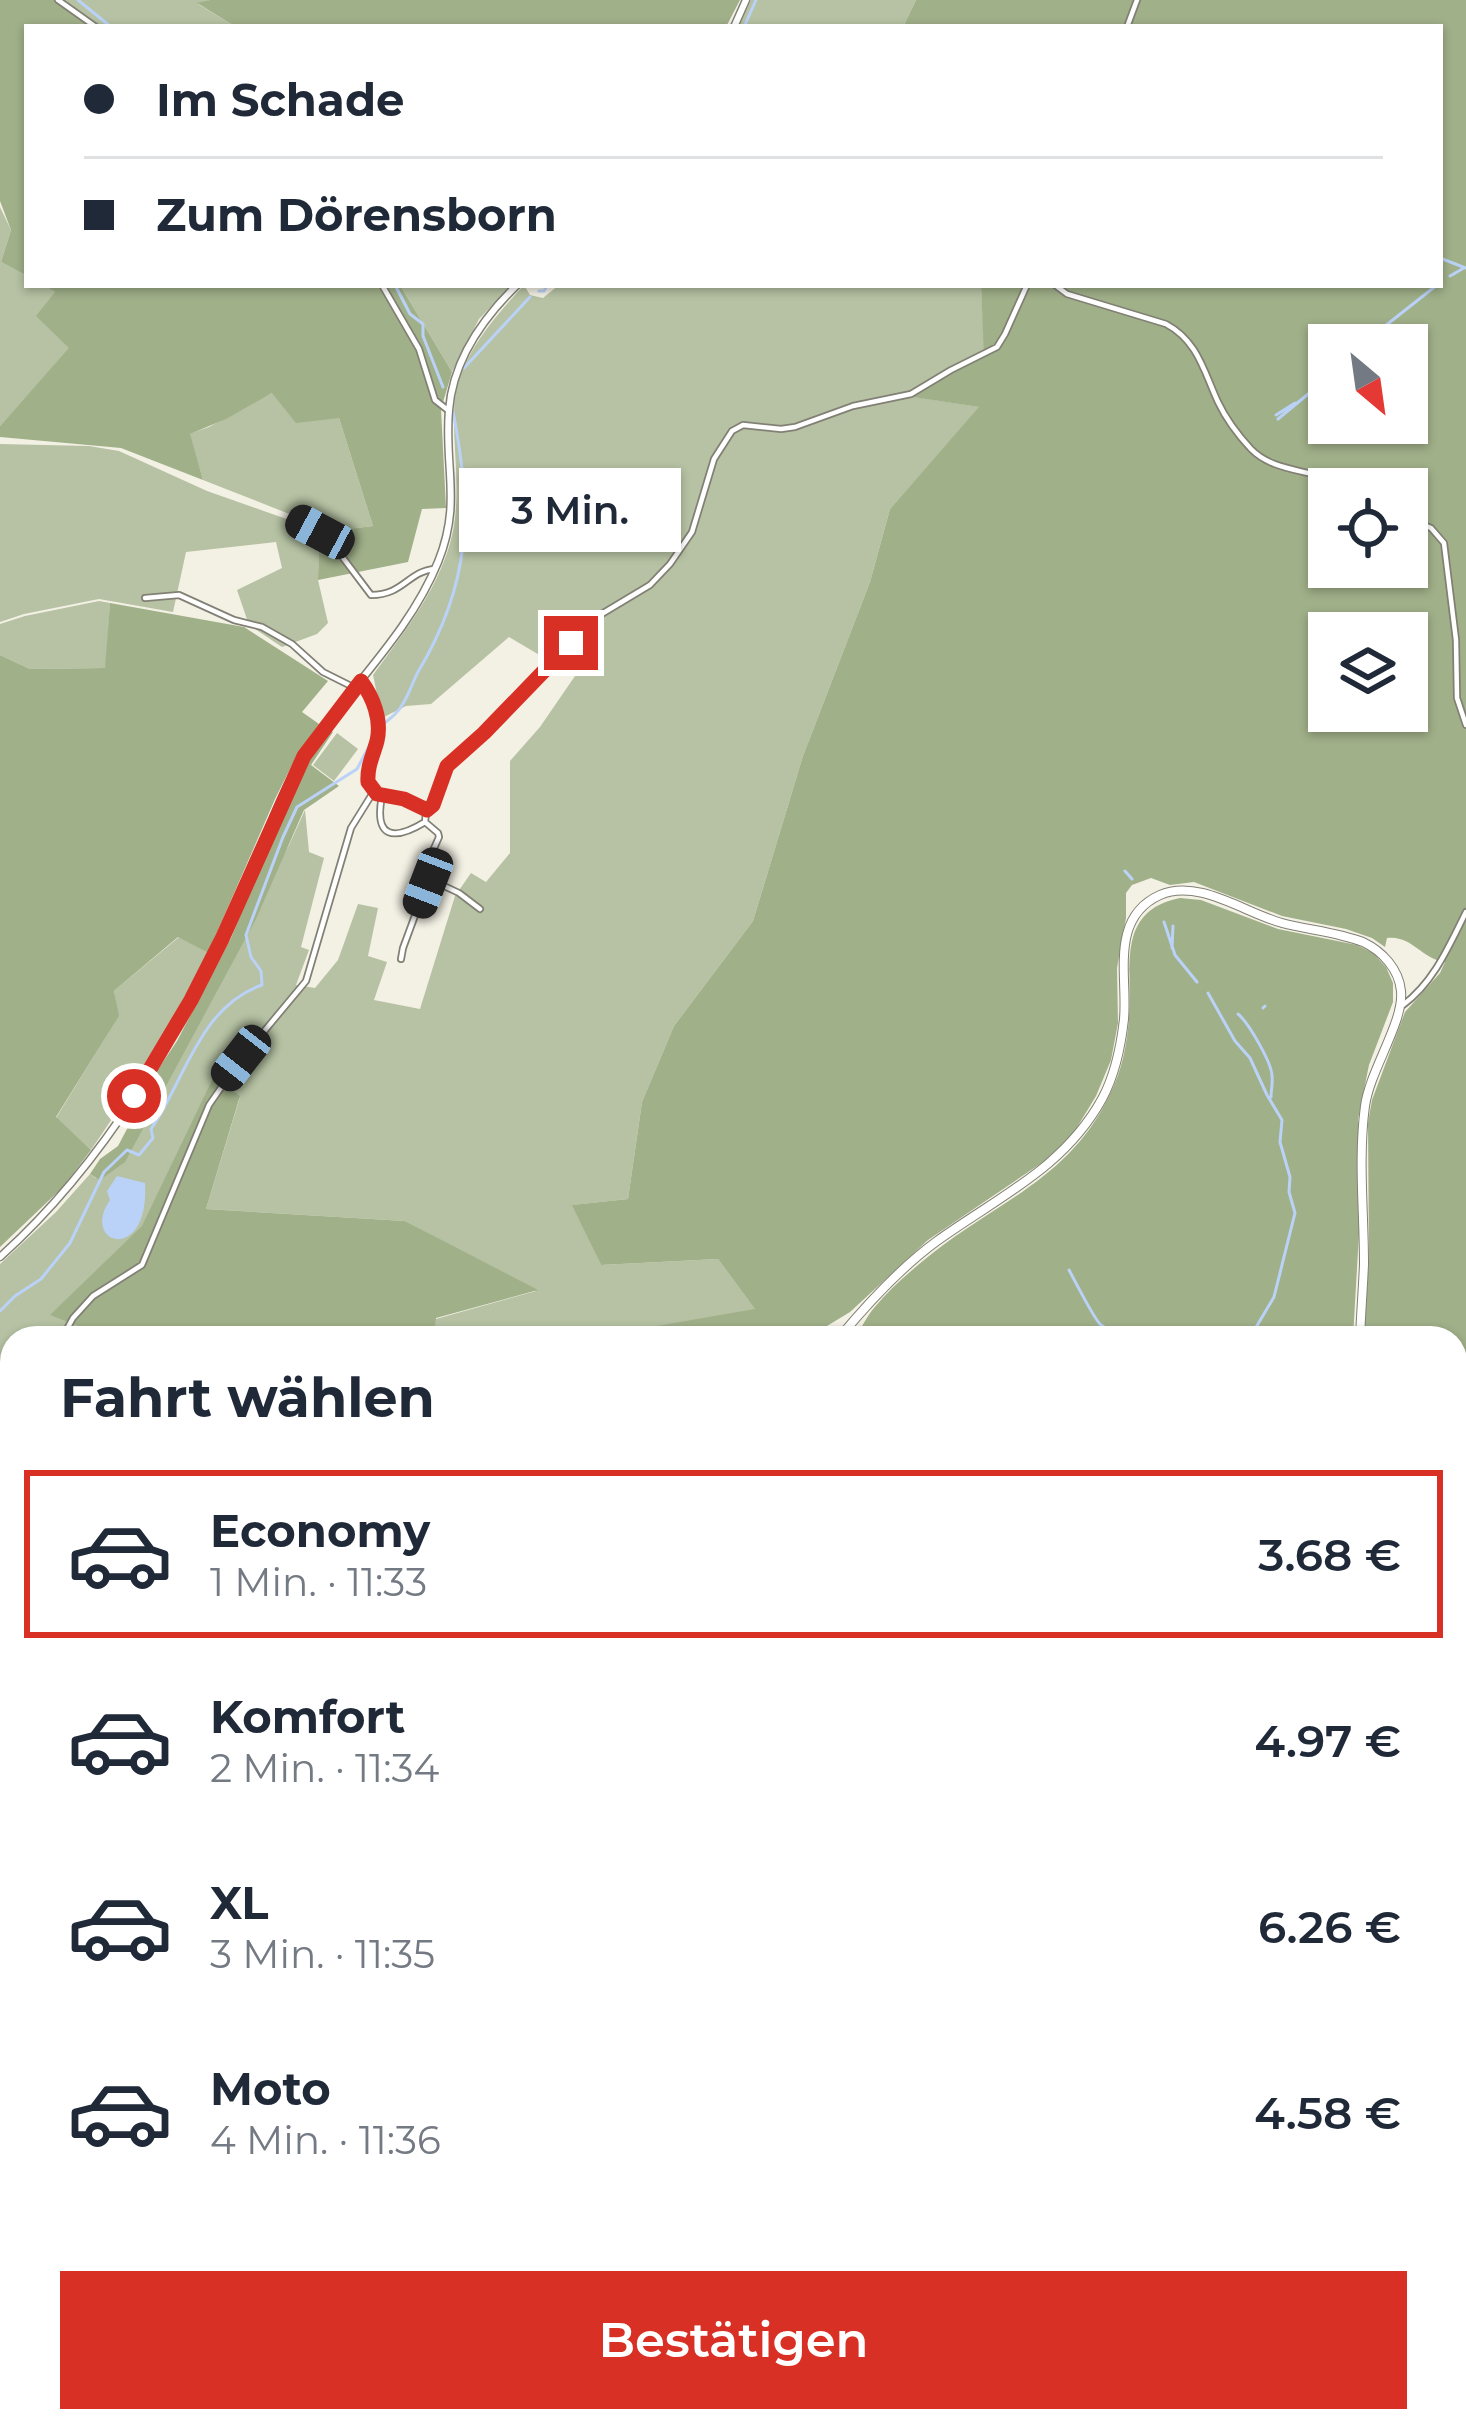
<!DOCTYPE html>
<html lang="de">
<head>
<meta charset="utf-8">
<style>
  body { margin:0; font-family:Montserrat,sans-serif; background:#f6f6f7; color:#1f2937; height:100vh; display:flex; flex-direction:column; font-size:45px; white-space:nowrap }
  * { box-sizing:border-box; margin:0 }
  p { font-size:39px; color:#747a83 }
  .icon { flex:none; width:66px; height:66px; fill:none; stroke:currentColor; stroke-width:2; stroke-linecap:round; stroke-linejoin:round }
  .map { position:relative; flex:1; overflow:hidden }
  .drawer { position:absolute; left:0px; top:1326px; width:1467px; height:1107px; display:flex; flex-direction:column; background:#fff; border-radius:36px 36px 0 0; box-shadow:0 3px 9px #0004 }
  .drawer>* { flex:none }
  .guide { position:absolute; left:24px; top:24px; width:1419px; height:264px; border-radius:0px; box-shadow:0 3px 9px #0004; display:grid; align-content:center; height:264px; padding:0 60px; background:#fff }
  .needle { width:78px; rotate:151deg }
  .controls { position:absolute; left:1308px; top:324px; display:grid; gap:24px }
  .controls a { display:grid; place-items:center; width:120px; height:120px; border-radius:0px; background:#fff; box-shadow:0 3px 9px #0004; font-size:60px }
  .end { position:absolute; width:54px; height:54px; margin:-27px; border:15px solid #d93025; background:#fff; box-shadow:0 0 0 6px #fff }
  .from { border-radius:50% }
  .bubble { position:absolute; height:84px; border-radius:0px; background:#fff; box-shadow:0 3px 9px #0004; font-size:39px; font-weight:600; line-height:84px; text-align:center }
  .car { position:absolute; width:36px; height:72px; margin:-36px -18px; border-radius:15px; box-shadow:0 0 9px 3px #0007; background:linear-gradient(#222 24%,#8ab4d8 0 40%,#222 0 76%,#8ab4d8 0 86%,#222 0) }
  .guide b { display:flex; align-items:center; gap:42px; height:114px; font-size:45px }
  .guide b+b { border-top:3px solid #e0e1e3 }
  .guide i { width:30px; height:30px; background:#1f2937 }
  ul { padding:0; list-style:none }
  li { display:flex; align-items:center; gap:36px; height:168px; margin:0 24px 18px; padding:0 36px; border:6px solid transparent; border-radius:0px }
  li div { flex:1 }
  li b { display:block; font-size:45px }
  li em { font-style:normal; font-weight:600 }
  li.on { border-color:#d93025 }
  li>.icon { width:108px; height:108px; stroke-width:1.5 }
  h2 { padding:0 60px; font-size:54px; line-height:144px }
  .action { display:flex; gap:24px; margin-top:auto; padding:24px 60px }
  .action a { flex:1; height:138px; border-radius:0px; background:#d93025; color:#fff; font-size:48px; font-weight:600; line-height:138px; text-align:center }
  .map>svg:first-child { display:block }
</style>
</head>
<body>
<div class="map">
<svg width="1466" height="2432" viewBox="0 0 1466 2432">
  <rect width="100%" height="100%" fill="#f3f0e4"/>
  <path fill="#b6c2a3" d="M 56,0 L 210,0 L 198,4 L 236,27 L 90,27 Z
    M 751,0 L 916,0 L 903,27 L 738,27 Z
    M 0,207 L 11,230 L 1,262 L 27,276 L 27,285 L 43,285 L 55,292 L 70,348 L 0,426 Z
    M 400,285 L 512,285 L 479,319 L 452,372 Z
    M 524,285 L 530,295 L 543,298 L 559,285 L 981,285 L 985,355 L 915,397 L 980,407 L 890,509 L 870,582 L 803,756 L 753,921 L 674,1026 L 642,1102 L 628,1199 L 573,1205 L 601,1265 L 718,1259 L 756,1310 L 587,1338 L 435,1338 L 436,1319 L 536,1291 L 405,1221 L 206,1209 L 240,1097 L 143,1248 L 51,1315 L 107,1338 L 12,1338 L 12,1411 L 0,1411 L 0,1264 L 56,1212 L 90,1174 L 96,1178 L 116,1158 L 289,845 L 305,810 L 309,852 L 324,858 L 301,947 L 309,950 L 296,985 L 315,988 L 338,960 L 358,904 L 378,908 L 368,956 L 387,962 L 374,1000 L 420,1009 L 455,896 L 471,873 L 486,882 L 510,853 L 510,761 L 540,727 L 575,676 L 509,637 L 431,704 L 406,706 L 382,718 L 373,675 C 405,631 442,585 453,531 C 461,490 453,452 454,411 C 455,361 492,320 524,285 Z
    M 272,393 L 339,418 L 373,526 L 324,532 L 297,517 L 203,480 L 189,434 L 209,427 Z
    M 0,444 L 89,446 L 119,451 L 207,491 L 295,522 L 319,535 L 318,580 L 328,623 L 317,634 L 282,647 L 249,625 L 237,590 L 282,568 L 276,542 L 186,552 L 173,612 L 99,599 L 24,614 L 0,622 Z
    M 99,601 L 110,603 L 106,668 L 30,669 L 0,655 L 0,624 L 25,616 Z
    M 337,733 L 358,749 L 334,781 L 313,765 Z
    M 179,937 L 208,953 L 155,1055 L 91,1150 L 56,1118 L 118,1017 L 114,991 Z
    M 1,1416 L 12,1428 L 12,1710 L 0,1703 Z
    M 0,1711 L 12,1718 L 12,1784 L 0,1781 Z
    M 1466,1985 L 1466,2112 C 1455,2069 1457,2028 1466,1985 Z
    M 1221,2421 L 1412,2421 L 1407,2432 L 1216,2432 Z"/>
  <path fill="#a0b089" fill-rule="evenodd" d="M 0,0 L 56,0 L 90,27 L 27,27 L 27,276 L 1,262 L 11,230 L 0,201 Z
    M 210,0 L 740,0 L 726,27 L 236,27 L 197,3 Z
    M 916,0 L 1466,0 L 1466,1472 L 1455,1475 L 1455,1338 L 1364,1338 L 1369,1257 L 1368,1123 L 1372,1100 L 1405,1012 L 1440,973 L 1445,962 C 1420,958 1412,935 1387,938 L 1385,947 L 1372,938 L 1346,929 L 1282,916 L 1194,882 L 1170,885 L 1151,878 L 1132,885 L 1126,893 L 1126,918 L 1117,968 L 1118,1023 L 1111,1060 L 1096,1096 L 1073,1134 L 1049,1158 L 928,1240 L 850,1312 L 827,1326 L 818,1338 L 587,1338 L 755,1309 L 718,1259 L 601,1265 L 572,1205 L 628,1199 L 642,1102 L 674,1026 L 753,921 L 803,756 L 870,582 L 890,509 L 979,407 L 913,397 L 984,355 L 981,285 L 1440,285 L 1440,27 L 903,27 ZM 1329,345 L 1407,345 L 1407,423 L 1329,423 ZM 1329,489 L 1407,489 L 1407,567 L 1329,567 ZM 1329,633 L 1407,633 L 1407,711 L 1329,711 Z
    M 43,285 L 400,285 L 452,372 L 441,409 L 446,508 L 422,509 L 408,562 L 318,580 L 319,535 L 324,532 L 373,526 L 339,418 L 296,423 L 272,393 L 226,419 L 190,434 L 203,480 L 121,448 L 0,437 L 0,426 L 69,348 L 36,316 L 55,292 Z
    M 110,603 L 244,627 L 328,681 L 302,712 L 319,724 L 298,753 L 275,799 L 208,953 L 178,937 L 114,991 L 119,1016 L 56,1117 L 91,1150 L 63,1187 L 0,1247 L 0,655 L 30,669 L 105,668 Z
    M 328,729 L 333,732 L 311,765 L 339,786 L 304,810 L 256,919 L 125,1162 L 100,1180 L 90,1174 L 100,1159 L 118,1146 L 136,1112 L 143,1092 L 177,1041 L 231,938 L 292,788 L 306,760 Z
    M 1180,898 L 1201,900 L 1278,929 L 1357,945 L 1373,953 L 1386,967 L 1393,983 L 1393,1002 L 1369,1065 L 1358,1119 L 1359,1233 L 1353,1338 L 853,1338 C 862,1329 866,1317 874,1308 C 891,1287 913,1269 934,1252 C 1001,1200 1070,1177 1109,1096 C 1122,1071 1127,1045 1129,1017 C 1133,968 1115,911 1180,898 Z
    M 214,1076 L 240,1096 L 206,1209 L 405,1221 L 538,1290 L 436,1318 L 435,1338 L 107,1338 L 50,1315 L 142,1226 Z
    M 1466,1549 L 1466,1890 L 1455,1936 L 1455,1573 Z
    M 12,1881 L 12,2421 L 1221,2421 L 1216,2432 L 0,2432 L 0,1887 Z
    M 1455,2240 L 1466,2282 L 1466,2432 L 1407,2432 L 1412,2421 L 1455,2421 Z"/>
  <path fill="#bad2f7" d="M 117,1176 L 145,1183 C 150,1265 79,1245 110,1200 L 107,1191 Z
    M 1466,1890 L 1466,1985 L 1458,2044 L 1458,2065 L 1466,2112 L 1466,2282 L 1455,2240 L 1455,1936 Z"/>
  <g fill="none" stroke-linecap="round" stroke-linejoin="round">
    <path stroke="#bad2f7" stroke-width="3" d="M 78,0 L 111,27
      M 744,27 L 756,0
      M 1440,258 L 1466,268
      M 1450,276 L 1464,268
      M 395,285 L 410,314 L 423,324 L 423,336 L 443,387
      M 539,291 L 544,291 L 547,285
      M 1361,345 L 1437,285
      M 464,368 L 530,297
      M 1276,415 L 1295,403
      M 1278,419 L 1325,380
      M 1125,871 L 1132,879
      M 1164,922 L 1175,955 L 1197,982
      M 1172,948 L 1173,926
      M 1208,993 L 1235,1041 L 1250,1058 L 1267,1095 L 1282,1120 L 1280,1142 L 1290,1177 L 1289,1192 L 1295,1213 L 1274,1297 L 1255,1329 L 1246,1338
      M 1263,1008 L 1265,1006
      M 1238,1014 C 1248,1022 1272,1063 1272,1076 C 1273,1083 1271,1090 1271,1097
      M 1069,1270 C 1074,1279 1095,1321 1101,1325 C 1108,1331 1121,1333 1130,1338
      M 0,1311 L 15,1296 L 41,1279 L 70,1243 L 104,1172 L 127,1150 L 139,1155 L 153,1138 L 151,1129 C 185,1080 200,1006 262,985 L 261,971 L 251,957 L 246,935 L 283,837 L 297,807 L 357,769 L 374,737 L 374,731 C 381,725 390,720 396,713 C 407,702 411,685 418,672 C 472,582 472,511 453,411
      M 1455,1809 L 1466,1814
      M 1455,2349 L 1466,2349
      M 928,2421 L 949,2432"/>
    <g stroke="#828075" stroke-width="8">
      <path id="minor" d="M 58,0 L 96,27
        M 1127,27 L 1137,0
        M 382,285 L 419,349 L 435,400 L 449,411
        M 1055,285 L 1067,294 L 1166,324 C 1198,341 1204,372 1218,402 C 1226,419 1238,435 1251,449 C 1276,475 1320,468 1348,489
        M 1407,518 L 1431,528 L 1444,543 L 1456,640 L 1457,698 L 1466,725
        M 297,519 L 328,538 L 371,595 C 404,595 408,571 435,569
        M 145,598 L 179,595 L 234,620 L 262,627 L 292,644 L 323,672 L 353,687
        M 360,681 C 373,696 381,717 378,737 C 375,755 366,766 369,786 L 382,796 L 404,799 L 427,810 L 433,805 L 447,766 L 484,733 L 600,615 L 650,585 L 670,564 L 692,532 L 714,459 L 732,431 L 743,425 L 781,429 L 795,427 L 853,406 L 911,394 L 951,370 L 997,347 L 1005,334 L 1027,285
        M 382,796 C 374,837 392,842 425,822 L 426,812
        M 427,878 L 459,893 L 480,909
        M 401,959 L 403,948 L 427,883 L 427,864 L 439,837 L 438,833 L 425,822
        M 1403,1005 C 1434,982 1449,946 1466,912
        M 62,1338 L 73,1318 L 93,1296 L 142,1265 L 209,1105 L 241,1059 L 306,981 L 351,828 L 374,791
        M 0,1394 L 12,1389
        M 1455,1526 L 1466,1513
        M 0,1707 L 12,1714"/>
    </g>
    <g stroke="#828075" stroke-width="9">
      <path id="tertiary" d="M 734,27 L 746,0
        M 0,1257 C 106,1162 179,1034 238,906 C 260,857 275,802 304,756 C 346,690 408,636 438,562 C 462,503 444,467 449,410 C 453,360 482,319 517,285"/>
    </g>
    <g stroke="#828075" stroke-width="10">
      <path id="secondary" d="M 839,1338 C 868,1303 900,1268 937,1241 C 998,1197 1064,1168 1102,1099 C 1115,1075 1121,1046 1124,1019 C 1128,977 1109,918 1160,895 C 1198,878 1245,913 1282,923 C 1309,930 1337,932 1363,942 C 1382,951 1399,969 1401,991 C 1404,1022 1370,1070 1365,1106 C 1358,1158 1364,1211 1364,1264 C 1363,1288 1361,1313 1360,1338
        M 1455,1483 L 1466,1480
        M 0,1787 L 12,1789"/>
    </g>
    <use href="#minor" stroke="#fff" stroke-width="4.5"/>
    <use href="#tertiary" stroke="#fff" stroke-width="6"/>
    <use href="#secondary" stroke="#fff" stroke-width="8"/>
  </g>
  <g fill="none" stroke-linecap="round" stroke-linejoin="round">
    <path stroke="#d93025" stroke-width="15" d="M 134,1096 L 191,1000 L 222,939 L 304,756 L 361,681 C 373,697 382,720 377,741 C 373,756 367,766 368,782 L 377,794 L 404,799 L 427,810 L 433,805 L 447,766 L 484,733 L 571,643"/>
  </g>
</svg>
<div class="controls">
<a><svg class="needle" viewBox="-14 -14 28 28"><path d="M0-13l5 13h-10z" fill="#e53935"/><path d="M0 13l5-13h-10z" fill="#747a83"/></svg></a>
<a><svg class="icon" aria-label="locate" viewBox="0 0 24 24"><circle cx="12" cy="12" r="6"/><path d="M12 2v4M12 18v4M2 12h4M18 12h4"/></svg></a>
<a><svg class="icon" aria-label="layers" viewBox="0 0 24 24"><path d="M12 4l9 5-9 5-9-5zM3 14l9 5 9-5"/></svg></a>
</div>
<i class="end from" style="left:134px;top:1096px"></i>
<i class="end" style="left:571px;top:643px"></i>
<div class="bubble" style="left:459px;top:468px;width:222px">3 Min.</div>
<i class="car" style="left:320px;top:532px;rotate:298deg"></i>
<i class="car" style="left:428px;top:883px;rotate:201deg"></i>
<i class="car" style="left:241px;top:1058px;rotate:218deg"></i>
<div class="guide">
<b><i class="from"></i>Im Schade</b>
<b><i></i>Zum Dörensborn</b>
</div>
<section class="drawer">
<h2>Fahrt wählen</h2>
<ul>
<li class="on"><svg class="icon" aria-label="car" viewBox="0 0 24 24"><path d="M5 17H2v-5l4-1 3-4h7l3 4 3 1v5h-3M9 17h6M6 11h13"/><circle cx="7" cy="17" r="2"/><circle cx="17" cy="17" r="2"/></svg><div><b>Economy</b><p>1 Min. · 11:33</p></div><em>3.68 €</em></li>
<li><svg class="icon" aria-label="car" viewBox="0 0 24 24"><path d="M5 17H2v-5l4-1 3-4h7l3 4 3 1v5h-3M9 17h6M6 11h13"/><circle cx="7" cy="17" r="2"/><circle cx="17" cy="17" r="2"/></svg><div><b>Komfort</b><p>2 Min. · 11:34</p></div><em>4.97 €</em></li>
<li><svg class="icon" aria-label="car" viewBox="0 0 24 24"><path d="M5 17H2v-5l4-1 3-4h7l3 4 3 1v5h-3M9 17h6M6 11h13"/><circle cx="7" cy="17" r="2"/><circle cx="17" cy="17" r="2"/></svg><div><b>XL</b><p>3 Min. · 11:35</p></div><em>6.26 €</em></li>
<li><svg class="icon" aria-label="car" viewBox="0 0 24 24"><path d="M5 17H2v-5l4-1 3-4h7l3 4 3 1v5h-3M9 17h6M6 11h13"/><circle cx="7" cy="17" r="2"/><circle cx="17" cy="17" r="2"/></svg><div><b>Moto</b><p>4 Min. · 11:36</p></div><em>4.58 €</em></li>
</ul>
<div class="action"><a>Bestätigen</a></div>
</section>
</div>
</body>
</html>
